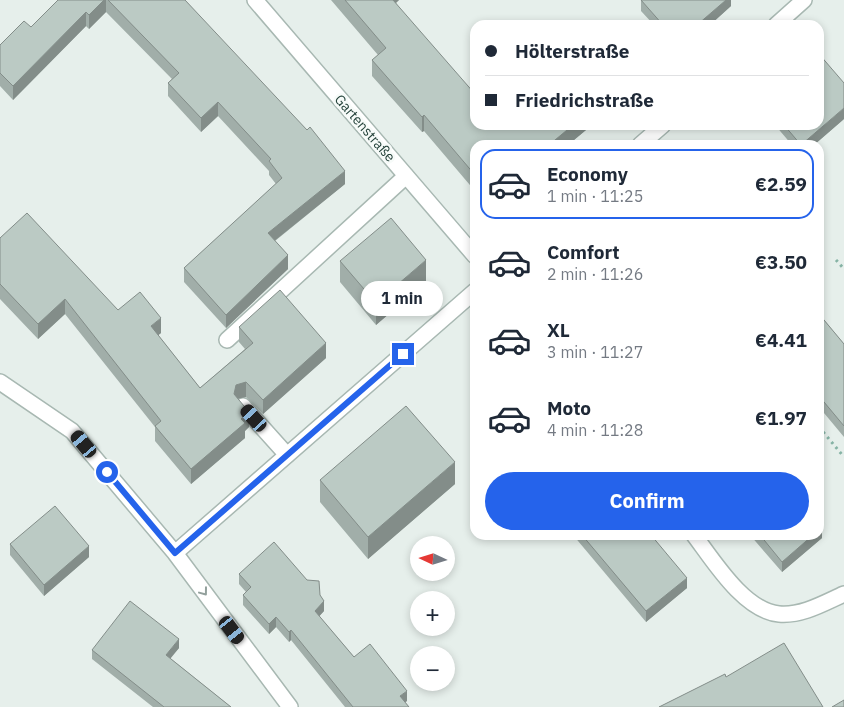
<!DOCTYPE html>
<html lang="en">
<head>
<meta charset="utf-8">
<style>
  body { margin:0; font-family:"IBM Plex Sans",sans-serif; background:#f2f2f3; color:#1f2937; height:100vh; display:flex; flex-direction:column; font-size:19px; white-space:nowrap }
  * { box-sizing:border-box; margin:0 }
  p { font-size:16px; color:#747a83 }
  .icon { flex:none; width:28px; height:28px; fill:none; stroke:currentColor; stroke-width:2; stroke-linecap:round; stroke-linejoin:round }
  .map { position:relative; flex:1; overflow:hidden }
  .panel { position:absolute; left:470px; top:140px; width:354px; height:400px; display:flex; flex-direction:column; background:#fff; border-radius:15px; box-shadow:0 2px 8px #0003 }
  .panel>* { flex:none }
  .banner { position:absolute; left:470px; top:20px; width:354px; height:110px; border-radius:15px; box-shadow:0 2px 8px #0003; display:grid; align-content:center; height:110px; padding:0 15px; background:#fff }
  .needle { width:32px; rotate:274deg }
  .buttons { position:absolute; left:410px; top:536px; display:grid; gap:10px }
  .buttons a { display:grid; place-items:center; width:45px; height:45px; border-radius:50%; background:#fff; box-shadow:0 2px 8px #0003; font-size:25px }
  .end { position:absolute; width:22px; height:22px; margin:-11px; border:6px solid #2563eb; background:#fff; box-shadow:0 0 0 2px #fff }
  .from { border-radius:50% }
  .bubble { position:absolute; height:35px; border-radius:18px; background:#fff; box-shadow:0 2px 8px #0003; font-size:16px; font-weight:700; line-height:35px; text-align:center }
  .car { position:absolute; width:15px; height:30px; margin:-15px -8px; border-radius:6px; box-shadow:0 0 4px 1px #0007; background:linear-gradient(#222 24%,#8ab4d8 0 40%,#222 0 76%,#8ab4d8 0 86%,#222 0) }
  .banner b { display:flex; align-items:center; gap:18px; height:48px; font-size:19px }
  .banner b+b { border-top:1px solid #e0e1e3 }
  .banner i { width:12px; height:12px; background:#1f2937 }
  ul { padding:9px 0 0; list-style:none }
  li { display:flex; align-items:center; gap:15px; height:70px; margin:0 10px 8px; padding:0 5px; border:2px solid transparent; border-radius:15px }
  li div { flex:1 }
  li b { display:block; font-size:19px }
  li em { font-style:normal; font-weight:700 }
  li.on { border-color:#2563eb }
  li>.icon { width:45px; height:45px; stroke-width:1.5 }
  .primary-button { display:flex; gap:10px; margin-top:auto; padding:10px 15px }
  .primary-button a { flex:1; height:58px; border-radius:30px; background:#2563eb; color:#fff; font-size:20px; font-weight:700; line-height:58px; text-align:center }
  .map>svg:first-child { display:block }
</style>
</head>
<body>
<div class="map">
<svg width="844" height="707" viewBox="0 0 844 707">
  <rect width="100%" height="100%" fill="#e6efeb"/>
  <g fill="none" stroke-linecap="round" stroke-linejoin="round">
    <g stroke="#a8b8b2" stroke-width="18">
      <path id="service" d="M 227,340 L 406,176
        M 243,406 L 287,455"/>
    </g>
    <g stroke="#a8b8b2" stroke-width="18">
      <path id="minor" d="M 255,0 L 475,256
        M 776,25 L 804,0
        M 640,145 L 663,125
        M 0,382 L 72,431 L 175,553 L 290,707
        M 694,535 C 713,560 744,611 779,614 C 802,616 824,603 844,594
        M 175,553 L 475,291"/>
    </g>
    <path stroke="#86b3a5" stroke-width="3" stroke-dasharray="2.5 4" stroke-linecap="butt" d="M 836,260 L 844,269
      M 819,427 L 844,457"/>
    <use href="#service" stroke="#fff" stroke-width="15"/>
    <use href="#minor" stroke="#fff" stroke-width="15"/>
  </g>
  <path fill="#a1aea9" d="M 58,0 L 185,0 L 345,184 L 275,241 L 288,269 L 226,328 L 184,282 L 184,268 L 276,184 L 269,175 L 269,171 L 218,116 L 201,132 L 168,96 L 168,83 L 172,79 L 106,12 L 89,29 L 86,26 L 13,100 L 0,86 L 0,45 L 31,27 Z
    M 331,0 L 399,0 L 396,3 L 475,125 L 592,125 L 568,145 L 475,145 L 475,191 L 424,131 L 422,132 L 372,76 L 372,60 L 378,55 Z
    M 641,0 L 731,0 L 731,6 L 710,25 L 654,25 L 641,11 Z
    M 844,119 L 814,145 L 792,145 L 775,125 L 819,125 Z
    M 0,238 L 118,310 L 161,333 L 158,335 L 200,388 L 245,349 L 239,342 L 239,327 L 326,358 L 263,414 L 246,397 L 238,399 L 249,427 L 245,431 L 245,438 L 191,484 L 155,441 L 155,427 L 65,314 L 38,339 L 0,299 Z
    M 340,261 L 426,282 L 376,325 L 340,282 Z
    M 819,314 L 844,344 L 844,437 L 819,407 Z
    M 320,480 L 455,484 L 368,559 L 320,502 Z
    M 573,535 L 651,535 L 687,588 L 646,622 Z
    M 750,535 L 819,535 L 822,538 L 782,572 Z
    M 10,544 L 89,557 L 44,596 L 10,555 Z
    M 239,574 L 320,595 L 324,611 L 319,616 L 354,657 L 407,701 L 405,702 L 409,707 L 345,707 L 291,640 L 289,642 L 276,627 L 269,634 L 243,605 L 243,595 L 246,592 L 239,584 Z
    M 179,648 L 170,658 L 231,707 L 153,707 L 92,659 L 92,650 Z"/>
  <path fill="#838d89" d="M 104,0 L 106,0 L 106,12 L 89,29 L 89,15 Z
    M 388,0 L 399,0 L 388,10 Z
    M 726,0 L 731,0 L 731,6 L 710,25 L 697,25 Z
    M 86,12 L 86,26 L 13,100 L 13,86 Z
    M 218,102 L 218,116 L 201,132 L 201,118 Z
    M 844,108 L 844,119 L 814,145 L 801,145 Z
    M 424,115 L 424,131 L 422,132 L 422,117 Z
    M 573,125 L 592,125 L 568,145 L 549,145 Z
    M 345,171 L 345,184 L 268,246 L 268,233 Z
    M 288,255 L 288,269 L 226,328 L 226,315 Z
    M 426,260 L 426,282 L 376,325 L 376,303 Z
    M 65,299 L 65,314 L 38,339 L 38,324 Z
    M 161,318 L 161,333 L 151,341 L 151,326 Z
    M 326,343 L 326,358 L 263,414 L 263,400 Z
    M 246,382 L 246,397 L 236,399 L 234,394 L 236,385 Z
    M 249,412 L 249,427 L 245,431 L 245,438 L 191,484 L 191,469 Z
    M 455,462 L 455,484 L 368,559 L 368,537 Z
    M 822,528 L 822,538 L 782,572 L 782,562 L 813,535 L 819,535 L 819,530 Z
    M 89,546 L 89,557 L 44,596 L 44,585 Z
    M 687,578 L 687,588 L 646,622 L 646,611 Z
    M 324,601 L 324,611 L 315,621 L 315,611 Z
    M 276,617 L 276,627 L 269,634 L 269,624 Z
    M 291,630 L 291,640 L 289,642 L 289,632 Z
    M 179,639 L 179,648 L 166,664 L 166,655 Z
    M 407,691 L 407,701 L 400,706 L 400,696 Z"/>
  <path fill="#bbcac4" stroke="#838d89" d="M 58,0 L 104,0 L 89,15 L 86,12 L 13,86 L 0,73 L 0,45 L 24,21 L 31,27 Z
    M 108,0 L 185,0 L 307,130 L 310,127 L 345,171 L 268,233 L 288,255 L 226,315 L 184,268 L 282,178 L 269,161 L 271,159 L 218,102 L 201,118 L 168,83 L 179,73 Z
    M 345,0 L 393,0 L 475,94 L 475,125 L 573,125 L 549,145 L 475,145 L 475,175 L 424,115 L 422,117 L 372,60 L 386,48 Z
    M 641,0 L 726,0 L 697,25 L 663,25 Z
    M 819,54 L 844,83 L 844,108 L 801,145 L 784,125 L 819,125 Z
    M 707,141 L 710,145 L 702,145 Z
    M 27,213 L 118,310 L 140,292 L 161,318 L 151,326 L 200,388 L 253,343 L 239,327 L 280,290 L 326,343 L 263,400 L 246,382 L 236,385 L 234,394 L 249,412 L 241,419 L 245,423 L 191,469 L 155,426 L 161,421 L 65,299 L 38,324 L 0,284 L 0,238 Z
    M 391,218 L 426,260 L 376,303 L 340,261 Z
    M 819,314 L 844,344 L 844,426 L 819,396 Z
    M 406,406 L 455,462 L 368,537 L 320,480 Z
    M 55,506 L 89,546 L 44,585 L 10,544 Z
    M 819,524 L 822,528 L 819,530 Z
    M 582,535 L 651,535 L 687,578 L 646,611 Z
    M 760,535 L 813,535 L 782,562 Z
    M 274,542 L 307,580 L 319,581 L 320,595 L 324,601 L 315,611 L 354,657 L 370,644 L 407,691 L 400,696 L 409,707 L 353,707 L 291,630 L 289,632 L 276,617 L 269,624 L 243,595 L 251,587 L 239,574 Z
    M 130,601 L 179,639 L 166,655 L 231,707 L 164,707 L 92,650 Z
    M 784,643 L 823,707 L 659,707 L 725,674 L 726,677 Z
    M 844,700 L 844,707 L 832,707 Z"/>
  <defs><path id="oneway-chevron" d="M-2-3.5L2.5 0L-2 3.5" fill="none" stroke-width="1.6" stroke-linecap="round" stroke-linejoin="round" transform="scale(1.25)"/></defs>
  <use stroke="#92a09c" href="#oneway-chevron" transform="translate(204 592) rotate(53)"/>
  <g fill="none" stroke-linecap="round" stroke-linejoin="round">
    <path stroke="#2563eb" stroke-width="6" d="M 107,472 L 175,553 L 403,354"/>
  </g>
  <g text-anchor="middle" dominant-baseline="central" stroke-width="5" stroke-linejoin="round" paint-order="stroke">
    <g font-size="14" fill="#24423a" stroke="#f7fbf9">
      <text transform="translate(365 128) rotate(49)">Gartenstraße</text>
    </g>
  </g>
</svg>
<div class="buttons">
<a><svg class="needle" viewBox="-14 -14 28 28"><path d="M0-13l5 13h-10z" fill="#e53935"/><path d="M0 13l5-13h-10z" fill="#747a83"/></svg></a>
<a>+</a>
<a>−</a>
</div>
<i class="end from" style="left:107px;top:472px"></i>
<i class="end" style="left:403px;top:354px"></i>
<div class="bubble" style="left:361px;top:281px;width:82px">1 min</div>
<i class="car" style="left:254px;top:418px;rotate:318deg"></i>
<i class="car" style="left:84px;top:444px;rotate:320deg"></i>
<i class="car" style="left:232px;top:630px;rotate:143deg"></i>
<div class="banner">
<b><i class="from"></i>Hölterstraße</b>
<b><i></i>Friedrichstraße</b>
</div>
<section class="panel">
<ul>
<li class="on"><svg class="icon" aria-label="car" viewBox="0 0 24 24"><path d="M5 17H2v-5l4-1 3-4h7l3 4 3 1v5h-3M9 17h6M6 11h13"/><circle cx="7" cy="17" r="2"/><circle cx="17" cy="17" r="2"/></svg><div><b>Economy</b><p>1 min · 11:25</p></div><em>€2.59</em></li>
<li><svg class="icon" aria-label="car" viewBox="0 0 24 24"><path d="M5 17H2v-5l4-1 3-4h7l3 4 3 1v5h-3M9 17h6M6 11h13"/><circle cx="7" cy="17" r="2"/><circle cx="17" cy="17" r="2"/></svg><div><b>Comfort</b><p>2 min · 11:26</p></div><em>€3.50</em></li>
<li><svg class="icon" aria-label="car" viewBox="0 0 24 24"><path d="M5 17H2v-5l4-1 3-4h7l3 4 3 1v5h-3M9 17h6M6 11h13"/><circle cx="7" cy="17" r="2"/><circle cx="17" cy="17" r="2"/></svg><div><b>XL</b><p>3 min · 11:27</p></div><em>€4.41</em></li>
<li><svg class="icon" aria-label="car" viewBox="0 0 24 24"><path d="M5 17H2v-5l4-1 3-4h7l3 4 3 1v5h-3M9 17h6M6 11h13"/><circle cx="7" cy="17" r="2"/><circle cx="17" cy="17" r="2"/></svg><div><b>Moto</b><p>4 min · 11:28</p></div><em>€1.97</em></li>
</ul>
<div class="primary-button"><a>Confirm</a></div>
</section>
</div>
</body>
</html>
